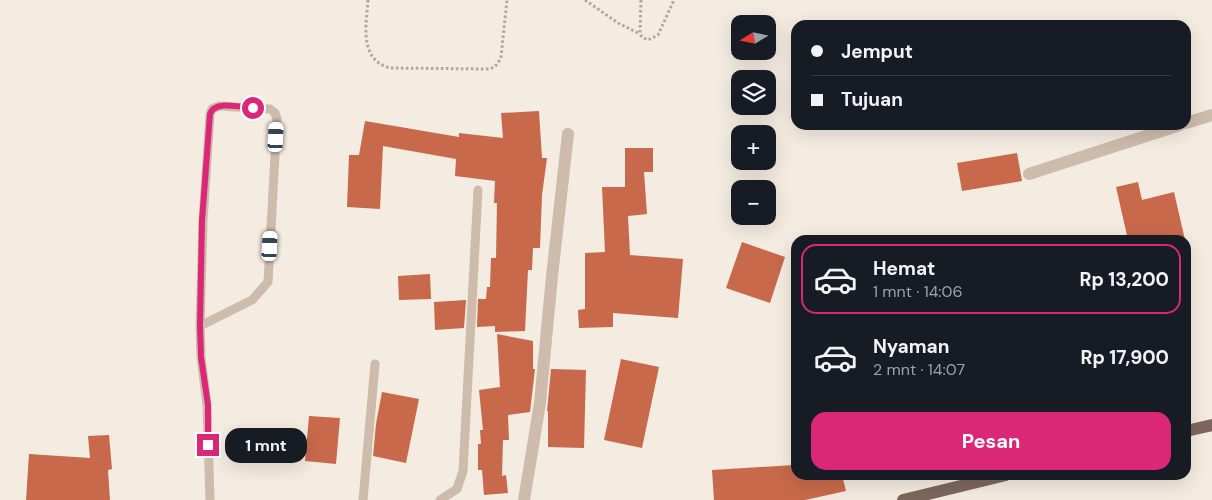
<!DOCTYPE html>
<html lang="id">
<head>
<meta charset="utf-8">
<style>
  body { margin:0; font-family:"DM Sans",sans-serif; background:#242831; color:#f1f3f6; height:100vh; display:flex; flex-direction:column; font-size:19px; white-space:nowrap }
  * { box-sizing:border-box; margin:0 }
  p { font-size:16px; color:#9ea1a6 }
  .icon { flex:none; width:28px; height:28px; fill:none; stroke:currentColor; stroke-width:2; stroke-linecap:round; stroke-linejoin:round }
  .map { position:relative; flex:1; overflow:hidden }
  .details { position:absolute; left:791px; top:235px; width:400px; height:245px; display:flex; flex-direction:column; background:#171b24; border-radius:15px; box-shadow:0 5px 20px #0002 }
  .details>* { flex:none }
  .top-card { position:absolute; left:791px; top:20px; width:400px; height:110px; border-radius:15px; box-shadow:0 5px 20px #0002; display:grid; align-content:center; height:110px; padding:0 20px; background:#171b24 }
  .needle { width:32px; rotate:260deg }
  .controls { position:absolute; left:731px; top:15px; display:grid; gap:10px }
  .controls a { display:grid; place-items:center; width:45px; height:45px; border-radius:10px; background:#171b24; box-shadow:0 5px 20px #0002; font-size:25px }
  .end { position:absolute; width:22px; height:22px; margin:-11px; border:6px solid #db2777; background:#fff; box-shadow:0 0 0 2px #fff }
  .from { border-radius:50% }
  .bubble { position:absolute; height:35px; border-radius:15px; background:#171b24; box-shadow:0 5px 20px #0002; font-size:16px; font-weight:700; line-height:35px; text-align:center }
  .car { position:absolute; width:15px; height:30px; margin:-15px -8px; border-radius:6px; box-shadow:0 0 4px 1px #0007; background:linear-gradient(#fff 24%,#345 0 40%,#fff 0 76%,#345 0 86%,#fff 0) }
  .top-card b { display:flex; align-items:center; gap:18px; height:48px; font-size:19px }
  .top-card b+b { border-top:1px solid #363941 }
  .top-card i { width:12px; height:12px; background:#f1f3f6 }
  ul { padding:9px 0 0; list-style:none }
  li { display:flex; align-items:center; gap:15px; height:70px; margin:0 10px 8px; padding:0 10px; border:2px solid transparent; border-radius:15px }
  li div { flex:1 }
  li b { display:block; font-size:19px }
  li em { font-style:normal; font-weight:700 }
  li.selected { border-color:#db2777 }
  li>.icon { width:45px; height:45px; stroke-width:1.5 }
  .cta { display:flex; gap:10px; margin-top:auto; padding:10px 20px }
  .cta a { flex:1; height:58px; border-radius:15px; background:#db2777; color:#fff; font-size:20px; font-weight:700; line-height:58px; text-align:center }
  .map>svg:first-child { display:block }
</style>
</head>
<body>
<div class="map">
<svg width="1212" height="500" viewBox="0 0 1212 500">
  <rect width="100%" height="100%" fill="#f4ebe1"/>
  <path fill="#c8694b" d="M 539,111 L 542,158 L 547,158 L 542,195 L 540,248 L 533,248 L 532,270 L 528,270 L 525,331 L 495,332 L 495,326 L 477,327 L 478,299 L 486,299 L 487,287 L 490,287 L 491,258 L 496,258 L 497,203 L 494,203 L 495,181 L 455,176 L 456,159 L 383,146 L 380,209 L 347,207 L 349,155 L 359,155 L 365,121 L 459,137 L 459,133 L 503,138 L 501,113 Z
    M 625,148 L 653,148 L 653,172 L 644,172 L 647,214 L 628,216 L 630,255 L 683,259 L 678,318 L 613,313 L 613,327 L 579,328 L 578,310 L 585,309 L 585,253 L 605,252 L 602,187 L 625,187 Z
    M 1017,153 L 1022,181 L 962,191 L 957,163 Z
    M 1138,182 L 1142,200 L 1174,192 L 1185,240 L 1128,240 L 1116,187 Z
    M 742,242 L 785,257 L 770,303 L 726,288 Z
    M 430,274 L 431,299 L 399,300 L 398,276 Z
    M 466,300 L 464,328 L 435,330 L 434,302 Z
    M 497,334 L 533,341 L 533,369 L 535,369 L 530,412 L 508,415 L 509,440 L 503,440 L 502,476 L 506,475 L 508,493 L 484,495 L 482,470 L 478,470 L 478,444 L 481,444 L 480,430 L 483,430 L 479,390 L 500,387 Z
    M 621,359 L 659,367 L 642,448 L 604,440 Z
    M 551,369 L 586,370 L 584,448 L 548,447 L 548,411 L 547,411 Z
    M 382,392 L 419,399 L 406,463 L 373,456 L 376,424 Z
    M 309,416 L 340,418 L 336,464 L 305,461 Z
    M 109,435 L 112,469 L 108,470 L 110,500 L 26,500 L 29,454 L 90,458 L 88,436 Z
    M 794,465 L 796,475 L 842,475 L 846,491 L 805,500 L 714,500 L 712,470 Z"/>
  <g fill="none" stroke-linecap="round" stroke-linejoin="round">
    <path stroke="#b9a596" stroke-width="3" stroke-dasharray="2.5 2.5" stroke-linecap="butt" d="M 368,0 C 367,19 360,50 379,63 C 382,65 386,67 390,68 L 488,69 C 495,68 498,64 501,57 L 507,0
      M 585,0 L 618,23 L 640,34
      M 641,0 L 640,34 L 642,37 L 648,40 L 658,35 L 674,0"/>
    <path stroke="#cdbbac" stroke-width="9" d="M 200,326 L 252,300 L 268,282 L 277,119 L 275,113 L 270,109 L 219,106 L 212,109 L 210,114 L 203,221 L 200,326 L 201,357 L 207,405 L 210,500
      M 363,500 L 375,364
      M 440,500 L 457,489 L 463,471 L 478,190"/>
    <path stroke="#cdbbac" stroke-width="12" d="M 1186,123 L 1212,115
      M 1029,174 L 1180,125
      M 524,500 L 540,403 L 552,276 L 568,134"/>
    <path stroke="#7d675c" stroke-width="12" d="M 1186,431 L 1212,425
      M 903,500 L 1006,475"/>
  </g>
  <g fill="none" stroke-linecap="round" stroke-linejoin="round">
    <path stroke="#db2777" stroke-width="6" d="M 208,445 L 208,405 L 201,357 L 200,326 L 202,221 L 210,114 C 215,100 240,107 253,108"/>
  </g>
</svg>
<div class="controls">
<a><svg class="needle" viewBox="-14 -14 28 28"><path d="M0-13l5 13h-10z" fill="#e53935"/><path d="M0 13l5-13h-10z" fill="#9ea1a6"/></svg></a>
<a><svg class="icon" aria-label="layers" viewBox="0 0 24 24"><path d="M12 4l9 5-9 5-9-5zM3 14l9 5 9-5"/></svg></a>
<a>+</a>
<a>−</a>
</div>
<i class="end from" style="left:253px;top:108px"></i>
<i class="end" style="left:208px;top:445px"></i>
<div class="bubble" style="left:225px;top:428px;width:82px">1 mnt</div>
<i class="car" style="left:276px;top:137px;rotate:3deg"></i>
<i class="car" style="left:270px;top:246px;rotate:3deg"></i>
<div class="top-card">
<b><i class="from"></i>Jemput</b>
<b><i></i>Tujuan</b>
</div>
<section class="details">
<ul>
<li class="selected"><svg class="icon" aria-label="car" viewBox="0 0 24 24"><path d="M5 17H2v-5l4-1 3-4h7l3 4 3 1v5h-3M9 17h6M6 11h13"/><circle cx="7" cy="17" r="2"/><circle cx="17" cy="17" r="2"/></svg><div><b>Hemat</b><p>1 mnt · 14:06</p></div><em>Rp 13,200</em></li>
<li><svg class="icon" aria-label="car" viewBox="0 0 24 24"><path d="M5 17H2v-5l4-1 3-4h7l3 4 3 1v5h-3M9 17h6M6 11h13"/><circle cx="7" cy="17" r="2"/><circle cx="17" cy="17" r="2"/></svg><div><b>Nyaman</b><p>2 mnt · 14:07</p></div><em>Rp 17,900</em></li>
</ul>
<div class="cta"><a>Pesan</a></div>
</section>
</div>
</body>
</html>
